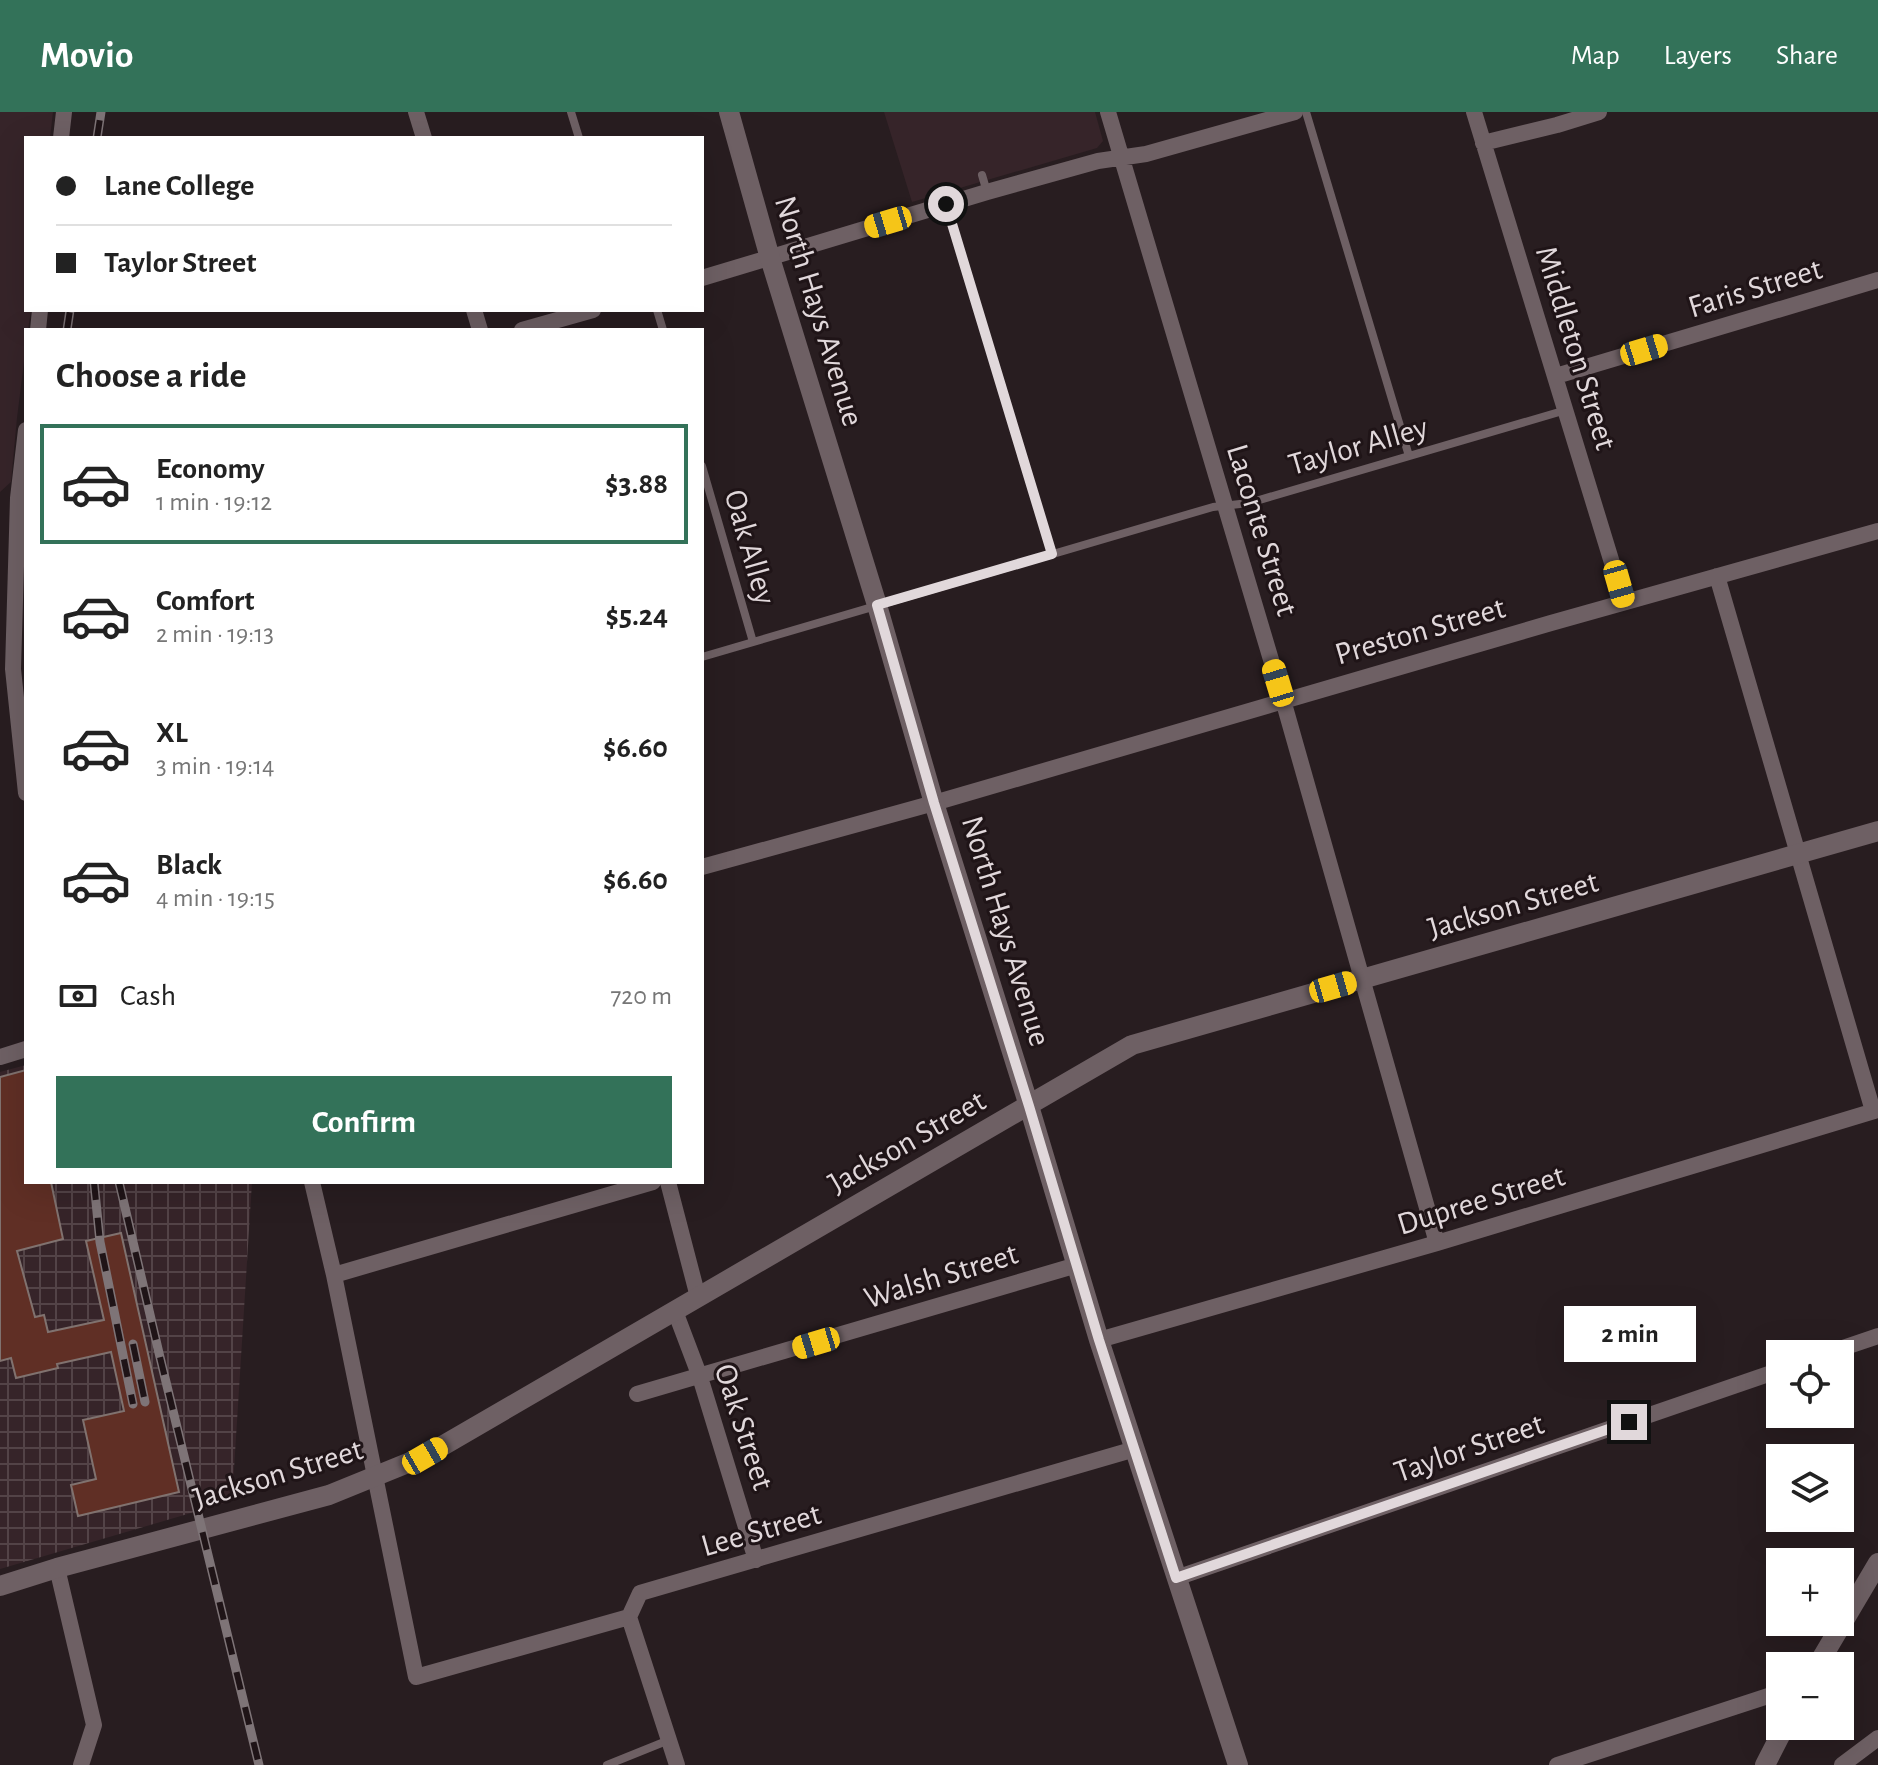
<!DOCTYPE html>
<html lang="en">
<head>
<meta charset="utf-8">
<style>
  body { margin:0; font-family:"Alegreya Sans",sans-serif; background:#f2f2f2; color:#222; height:100vh; display:flex; flex-direction:column; font-size:30px; white-space:nowrap }
  * { box-sizing:border-box; margin:0 }
  p { font-size:26px; color:#767676 }
  .icon { flex:none; width:44px; height:44px; fill:none; stroke:currentColor; stroke-width:2; stroke-linecap:round; stroke-linejoin:round }
  .map { position:relative; flex:1; overflow:hidden }
  .drawer { position:absolute; left:24px; top:216px; width:680px; height:856px; display:flex; flex-direction:column; background:#fff; border-radius:0px; box-shadow:0 8px 32px #0002 }
  .drawer>* { flex:none }
  .guide { position:absolute; left:24px; top:24px; width:680px; height:176px; border-radius:0px; box-shadow:0 8px 32px #0002; display:grid; align-content:center; height:176px; padding:0 32px; background:#fff }
  .fabs { position:absolute; left:1766px; top:1228px; display:grid; gap:16px }
  .fabs a { display:grid; place-items:center; width:88px; height:88px; border-radius:0px; background:#fff; box-shadow:0 8px 32px #0002; font-size:40px }
  .end { position:absolute; width:36px; height:36px; margin:-18px; border:10px solid #e1d8db; background:#111; box-shadow:0 0 0 4px #111 }
  .from { border-radius:50% }
  .bubble { position:absolute; height:56px; border-radius:0px; background:#fff; box-shadow:0 8px 32px #0002; font-size:26px; font-weight:700; line-height:56px; text-align:center }
  .car { position:absolute; width:24px; height:48px; margin:-24px -12px; border-radius:10px; box-shadow:0 0 6px 2px #0007; background:linear-gradient(#f5c518 24%,#345 0 40%,#f5c518 0 76%,#345 0 86%,#f5c518 0) }
  .guide b { display:flex; align-items:center; gap:28px; height:76px; font-size:30px }
  .guide b+b { border-top:2px solid #e0e0e0 }
  .guide i { width:20px; height:20px; background:#222 }
  ul { padding:0; list-style:none }
  li { display:flex; align-items:center; gap:24px; height:120px; margin:0 16px 12px; padding:0 16px; border:4px solid transparent; border-radius:0px }
  li div { flex:1 }
  li b { display:block; font-size:30px }
  li em { font-style:normal; font-weight:700 }
  li.selected { border-color:#337259 }
  li>.icon { width:72px; height:72px; stroke-width:1.5 }
  h2 { padding:0 32px; font-size:36px; line-height:96px }
  .pay { display:flex; align-items:center; gap:20px; height:88px; padding:0 32px; font-size:30px }
  .pay p { margin-inline-start:auto }
  .button { display:flex; gap:16px; margin-top:auto; padding:16px 32px }
  .button a { flex:1; height:92px; border-radius:0px; background:#337259; color:#fff; font-size:32px; font-weight:700; line-height:92px; text-align:center }
  header { display:flex; align-items:center; gap:48px; box-sizing:border-box; height:112px; padding:0 40px; background:#337259; color:#fff }
  header strong { font-size:38px }
  nav { display:flex; gap:44px; margin-inline-start:auto; font-size:28px }
  .map>svg:first-child { display:block }
</style>
</head>
<body>
<header>
<strong>Movio</strong>
<nav><a>Map</a><a>Layers</a><a>Share</a></nav>
</header>
<div class="map">
<svg width="1878" height="1653" viewBox="0 0 1878 1653">
  <defs>
    <pattern id="industrial-grid" width="8" height="8" patternUnits="userSpaceOnUse" patternTransform="scale(2)"><rect width="8" height="8" fill="#362429"/><path d="M0 4h8M4 0v8" fill="none" stroke="#534347"/></pattern>
  </defs>
  <rect width="100%" height="100%" fill="#281d20"/>
  <path fill="#362429" d="M 0,0 L 53,0 L 50,26 L 26,26 L 26,198 L 31,198 L 28,218 L 26,218 L 26,234 L 17,306 L 11,370 L 0,380 Z
    M 884,0 L 1095,0 L 1103,29 L 1097,36 L 912,90 Z"/>
  <path fill="url(#industrial-grid)" d="M 26,953 L 26,1070 L 252,1070 L 232,1389 L 0,1457 L 0,960 Z"/>
  <path fill="#602f25" stroke="#80726f" stroke-width="2" d="M 26,958 L 26,1070 L 51,1070 L 63,1127 L 17,1139 L 35,1205 L 44,1203 L 48,1220 L 104,1208 L 86,1129 L 121,1121 L 179,1380 L 78,1404 L 71,1373 L 96,1367 L 83,1308 L 124,1299 L 111,1240 L 57,1252 L 58,1256 L 16,1266 L 11,1246 L 0,1249 L 0,965 Z"/>
  <g fill="none" stroke-linecap="round" stroke-linejoin="round">
    <path stroke="#6e6064" stroke-width="8" d="M 571,0 L 579,26
      M 1306,0 L 1409,344
      M 982,63 L 987,80
      M 946,92 L 1052,442
      M 657,198 L 663,218
      M 702,354 L 753,530
      M 702,545 L 1213,395 L 1249,391 L 1566,298
      M 607,1653 L 669,1628"/>
    <path stroke="#6e6064" stroke-width="16" d="M 416,0 L 424,26
      M 1108,0 L 1283,588 L 1437,1131
      M 1474,0 L 1624,490
      M 61,26 L 64,0
      M 1483,31 L 1557,13 L 1599,0
      M 702,166 L 987,80 L 1098,49 L 1146,42 L 1295,0
      M 474,198 L 480,218
      M 38,218 L 40,198
      M 522,218 L 593,198
      M 1556,264 L 1878,168
      M 26,318 L 18,386 L 13,557 L 26,681
      M 1717,464 L 1873,999
      M 702,755 L 934,691 L 1551,511 L 1878,419
      M 0,945 L 26,937
      M 312,1070 L 334,1163 L 416,1565 L 629,1505 L 640,1481 L 1135,1337
      M 668,1070 L 698,1185
      M 334,1163 L 653,1070
      M 675,1199 L 700,1265 L 756,1448
      M 1099,1228 L 1437,1131 L 1878,998
      M 1825,1242 L 1878,1224
      M 637,1282 L 1077,1153
      M 57,1456 L 94,1613 L 81,1653
      M 1176,1466 L 1780,1258
      M 629,1505 L 677,1653
      M 1557,1653 L 1780,1580
      M 1842,1653 L 1878,1626"/>
    <path stroke="#6e6064" stroke-width="20" d="M 729,0 L 770,146 L 877,493 L 934,691 L 1029,994 L 1099,1228 L 1238,1653
      M 0,1474 L 57,1456 L 329,1383 L 425,1344 L 1132,933 L 1878,719
      M 1817,1554 L 1878,1451
      M 1765,1653 L 1785,1614"/>
    <g stroke="#7e7477" stroke-width="9">
      <path id="rail" d="M 97,26 L 101,0
        M 67,218 L 70,198
        M 94,1070 L 100,1130 L 133,1292
        M 119,1070 L 159,1241 L 259,1653
        M 133,1232 L 145,1290"/>
    </g>
    <use href="#rail" stroke="#1f1417" stroke-width="6" stroke-dasharray="18" stroke-linecap="butt"/>
  </g>
  <g fill="none" stroke-linecap="round" stroke-linejoin="round">
    <path stroke="#e1d8db" stroke-width="10" d="M 946,92 L 1052,442 L 877,493 L 934,691 L 1029,994 L 1099,1228 L 1176,1466 L 1629,1310"/>
  </g>
  <g text-anchor="middle" dominant-baseline="central" stroke-width="6" stroke-linejoin="round" paint-order="stroke">
    <g font-size="32" fill="#e1d8db" stroke="#1f1417">
      <text transform="translate(1755 176) rotate(-17)">Faris Street</text>
      <text transform="translate(819 199) rotate(73)">North Hays Avenue</text>
      <text transform="translate(1576 236) rotate(73)">Middleton Street</text>
      <text transform="translate(1358 334) rotate(-16)">Taylor Alley</text>
      <text transform="translate(1262 418) rotate(73)">Laconte Street</text>
      <text transform="translate(750 435) rotate(74)">Oak Alley</text>
      <text transform="translate(1420 519) rotate(-16)">Preston Street</text>
      <text transform="translate(1513 793) rotate(-16)">Jackson Street</text>
      <text transform="translate(1006 819) rotate(73)">North Hays Avenue</text>
      <text transform="translate(907 1030) rotate(-30)">Jackson Street</text>
      <text transform="translate(1481 1088) rotate(-17)">Dupree Street</text>
      <text transform="translate(941 1164) rotate(-17)">Walsh Street</text>
      <text transform="translate(744 1315) rotate(72)">Oak Street</text>
      <text transform="translate(1469 1336) rotate(-19)">Taylor Street</text>
      <text transform="translate(278 1362) rotate(-17)">Jackson Street</text>
      <text transform="translate(761 1418) rotate(-16)">Lee Street</text>
    </g>
  </g>
</svg>
<div class="fabs">
<a><svg class="icon" aria-label="locate" viewBox="0 0 24 24"><circle cx="12" cy="12" r="6"/><path d="M12 2v4M12 18v4M2 12h4M18 12h4"/></svg></a>
<a><svg class="icon" aria-label="layers" viewBox="0 0 24 24"><path d="M12 4l9 5-9 5-9-5zM3 14l9 5 9-5"/></svg></a>
<a>+</a>
<a>−</a>
</div>
<i class="end from" style="left:946px;top:92px"></i>
<i class="end" style="left:1629px;top:1310px"></i>
<div class="bubble" style="left:1564px;top:1194px;width:132px">2 min</div>
<i class="car" style="left:888px;top:110px;rotate:253deg"></i>
<i class="car" style="left:1644px;top:238px;rotate:73deg"></i>
<i class="car" style="left:1619px;top:472px;rotate:164deg"></i>
<i class="car" style="left:1278px;top:571px;rotate:343deg"></i>
<i class="car" style="left:1333px;top:875px;rotate:74deg"></i>
<i class="car" style="left:816px;top:1231px;rotate:253deg"></i>
<i class="car" style="left:425px;top:1344px;rotate:60deg"></i>
<div class="guide">
<b><i class="from"></i>Lane College</b>
<b><i></i>Taylor Street</b>
</div>
<section class="drawer">
<h2>Choose a ride</h2>
<ul>
<li class="selected"><svg class="icon" aria-label="car" viewBox="0 0 24 24"><path d="M5 17H2v-5l4-1 3-4h7l3 4 3 1v5h-3M9 17h6M6 11h13"/><circle cx="7" cy="17" r="2"/><circle cx="17" cy="17" r="2"/></svg><div><b>Economy</b><p>1 min · 19:12</p></div><em>$3.88</em></li>
<li><svg class="icon" aria-label="car" viewBox="0 0 24 24"><path d="M5 17H2v-5l4-1 3-4h7l3 4 3 1v5h-3M9 17h6M6 11h13"/><circle cx="7" cy="17" r="2"/><circle cx="17" cy="17" r="2"/></svg><div><b>Comfort</b><p>2 min · 19:13</p></div><em>$5.24</em></li>
<li><svg class="icon" aria-label="car" viewBox="0 0 24 24"><path d="M5 17H2v-5l4-1 3-4h7l3 4 3 1v5h-3M9 17h6M6 11h13"/><circle cx="7" cy="17" r="2"/><circle cx="17" cy="17" r="2"/></svg><div><b>XL</b><p>3 min · 19:14</p></div><em>$6.60</em></li>
<li><svg class="icon" aria-label="car" viewBox="0 0 24 24"><path d="M5 17H2v-5l4-1 3-4h7l3 4 3 1v5h-3M9 17h6M6 11h13"/><circle cx="7" cy="17" r="2"/><circle cx="17" cy="17" r="2"/></svg><div><b>Black</b><p>4 min · 19:15</p></div><em>$6.60</em></li>
</ul>
<div class="pay"><svg class="icon" aria-label="cash" viewBox="0 0 24 24"><path d="M3 7h18v10H3z"/><circle cx="12" cy="12" r="2"/></svg>Cash<p>720 m</p></div>
<div class="button"><a>Confirm</a></div>
</section>
</div>
</body>
</html>
